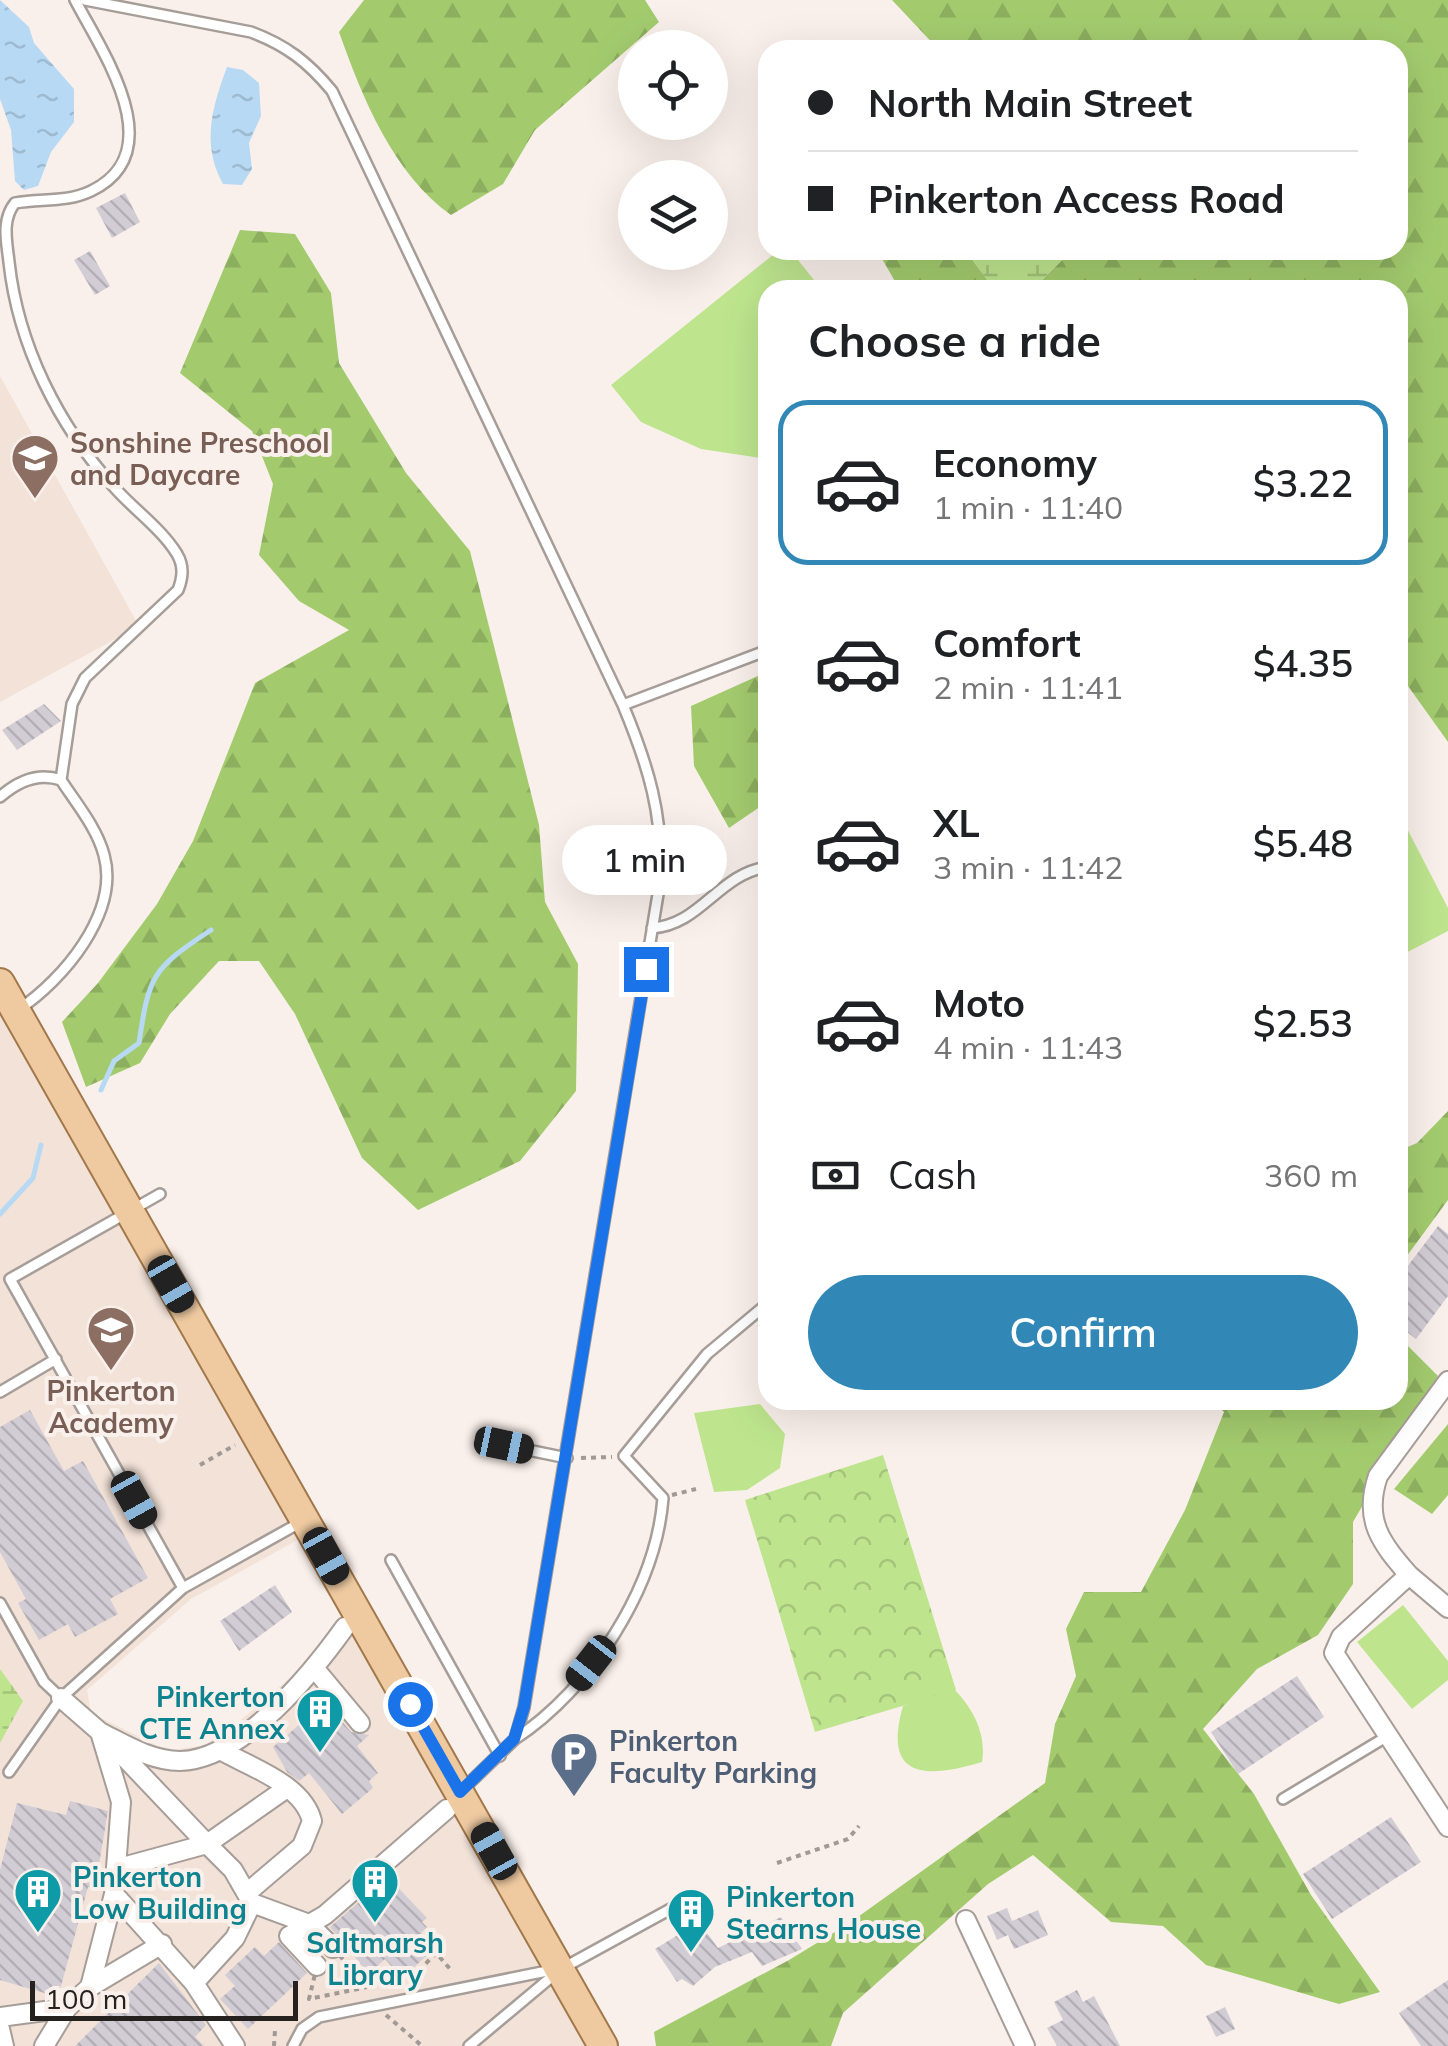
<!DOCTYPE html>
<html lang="en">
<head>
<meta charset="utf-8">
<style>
  body { margin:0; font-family:Mulish,sans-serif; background:#f2f2f2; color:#202124; height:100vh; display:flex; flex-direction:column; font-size:38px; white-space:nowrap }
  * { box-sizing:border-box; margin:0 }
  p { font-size:32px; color:#757577 }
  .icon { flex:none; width:55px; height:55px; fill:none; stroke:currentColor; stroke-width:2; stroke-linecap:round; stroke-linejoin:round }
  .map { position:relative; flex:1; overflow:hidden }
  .drawer { position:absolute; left:758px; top:280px; width:650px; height:1130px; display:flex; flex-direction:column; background:#fff; border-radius:30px; box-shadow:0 10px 40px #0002 }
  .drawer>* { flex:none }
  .top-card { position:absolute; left:758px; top:40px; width:650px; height:220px; border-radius:30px; box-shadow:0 10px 40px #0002; display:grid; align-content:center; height:220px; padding:0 50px; background:#fff }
  .tools { position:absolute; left:618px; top:30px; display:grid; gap:20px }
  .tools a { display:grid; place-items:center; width:110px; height:110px; border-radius:50%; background:#fff; box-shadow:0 10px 40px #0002; font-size:50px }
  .scale { position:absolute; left:30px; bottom:25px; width:268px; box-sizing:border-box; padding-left:10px; border:5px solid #24211f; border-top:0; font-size:28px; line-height:35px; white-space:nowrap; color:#24211f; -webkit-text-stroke:8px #faf0eb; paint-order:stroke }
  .end { position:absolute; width:45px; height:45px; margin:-22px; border:12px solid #1a73e8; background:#fff; box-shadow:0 0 0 5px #fff }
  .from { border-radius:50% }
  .bubble { position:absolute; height:70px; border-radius:35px; background:#fff; box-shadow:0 10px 40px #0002; font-size:32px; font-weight:600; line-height:70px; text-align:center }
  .car { position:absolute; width:30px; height:60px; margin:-30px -15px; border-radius:12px; box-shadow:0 0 8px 2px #0007; background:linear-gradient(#222 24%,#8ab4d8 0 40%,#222 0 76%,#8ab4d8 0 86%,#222 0) }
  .top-card b { display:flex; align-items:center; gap:35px; height:95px; font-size:38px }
  .top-card b+b { border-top:2px solid #e0e0e0 }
  .top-card i { width:25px; height:25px; background:#202124 }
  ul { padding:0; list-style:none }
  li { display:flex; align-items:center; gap:30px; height:165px; margin:0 20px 15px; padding:0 30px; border:5px solid transparent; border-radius:30px }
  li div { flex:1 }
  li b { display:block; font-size:38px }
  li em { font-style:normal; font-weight:600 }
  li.on { border-color:#3187b6 }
  li>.icon { width:90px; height:90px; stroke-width:1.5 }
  h2 { padding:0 50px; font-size:45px; line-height:120px }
  .pay { display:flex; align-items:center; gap:25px; height:110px; padding:0 50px; font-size:38px }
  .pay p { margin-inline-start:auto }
  .primary-button { display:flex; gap:20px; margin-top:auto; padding:20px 50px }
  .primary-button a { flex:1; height:115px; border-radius:60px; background:#3187b6; color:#fff; font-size:40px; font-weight:600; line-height:115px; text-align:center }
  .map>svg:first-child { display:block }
</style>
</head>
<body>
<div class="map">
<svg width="1448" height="2046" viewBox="0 0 1448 2046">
  <defs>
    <pattern id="forest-firs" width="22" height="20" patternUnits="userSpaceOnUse" patternTransform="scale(2.5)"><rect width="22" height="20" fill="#a3cb6e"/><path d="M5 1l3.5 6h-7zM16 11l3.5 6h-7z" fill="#8cae5f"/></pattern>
    <pattern id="wetland-marsh" width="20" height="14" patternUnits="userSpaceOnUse" patternTransform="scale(2.5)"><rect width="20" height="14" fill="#bee58e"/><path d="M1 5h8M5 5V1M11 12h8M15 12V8" fill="none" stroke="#a3c47a"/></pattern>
    <pattern id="park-crowns" width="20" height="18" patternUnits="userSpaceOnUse" patternTransform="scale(2.5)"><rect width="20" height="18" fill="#bee58e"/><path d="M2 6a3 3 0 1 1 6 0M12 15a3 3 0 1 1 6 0" fill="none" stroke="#a3c47a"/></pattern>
    <pattern id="water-ripples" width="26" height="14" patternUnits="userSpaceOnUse" patternTransform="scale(2.5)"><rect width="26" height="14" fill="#b8d9f4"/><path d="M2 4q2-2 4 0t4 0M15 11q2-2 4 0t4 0" fill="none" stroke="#9ebad1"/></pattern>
    <pattern id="building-back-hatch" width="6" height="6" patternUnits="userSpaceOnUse" patternTransform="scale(2.5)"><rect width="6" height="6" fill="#d2ccd4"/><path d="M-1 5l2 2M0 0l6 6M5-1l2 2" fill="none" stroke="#b4afb6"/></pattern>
  </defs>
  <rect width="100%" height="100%" fill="#faf0eb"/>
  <path fill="#f2e2d8" d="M 0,376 L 139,626 L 0,702 Z
    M 0,983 L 312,1532 L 191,1599 L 87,1690 L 91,1713 L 158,1746 L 175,1750 L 204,1745 L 228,1731 L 298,1671 L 352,1603 L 603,2046 L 0,2046 Z"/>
  <path fill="url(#forest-firs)" d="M 364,0 L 645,0 L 659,22 L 535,130 L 503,184 L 451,215 C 393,174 362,97 339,32 Z
    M 892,0 L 1448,0 L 1448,742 L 1398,672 L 1398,290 L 1032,290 L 1072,250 L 1398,250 L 1398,50 L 939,50 Z
    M 240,230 L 295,234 L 331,293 L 339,363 L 406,473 L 470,551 L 539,825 L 545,902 L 578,964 L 576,1091 L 520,1161 L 418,1210 L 362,1158 L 295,1014 L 259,961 L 219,961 L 170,1014 L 140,1063 L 86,1087 L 62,1022 L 98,983 L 157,904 L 193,841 L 255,683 L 349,630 L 299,601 L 259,555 L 273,484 L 252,431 L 180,373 Z
    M 877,250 L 965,250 L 995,290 L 900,290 Z
    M 767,672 L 767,802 L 729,828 L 694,766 L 691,706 Z
    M 1448,1111 L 1448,1200 L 1398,1268 L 1398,1151 L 1417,1143 Z
    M 1398,1336 L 1438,1376 L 1353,1522 L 1353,1584 L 1318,1635 L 1257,1669 L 1203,1729 L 1254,1794 L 1311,1895 L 1380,1992 L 1339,2004 L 1206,1965 L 1163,1926 L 1111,1922 L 1033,1855 L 988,1884 L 843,2013 L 831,2046 L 656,2046 L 654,2032 L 789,1960 L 848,1924 L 1045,1783 L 1055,1724 L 1076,1676 L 1066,1629 L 1084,1592 L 1141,1592 L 1185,1510 L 1224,1412 L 1213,1400 L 1398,1400 Z
    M 1448,1424 L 1448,1495 L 1432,1514 L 1394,1489 Z"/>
  <path fill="url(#wetland-marsh)" d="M 965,250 L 1072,250 L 1032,290 L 995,290 Z
    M 0,1669 L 23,1701 L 0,1743 Z"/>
  <path fill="url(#park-crowns)" d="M 883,1455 L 956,1690 L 815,1732 L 745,1500 Z"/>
  <path fill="#bee58e" d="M 779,250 L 790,250 L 822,290 L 768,290 L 767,459 L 701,449 L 641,422 L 611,385 Z
    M 1398,811 L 1448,908 L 1448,931 L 1398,957 Z
    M 760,1404 L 785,1434 L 780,1468 L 747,1490 L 714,1492 L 694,1413 Z
    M 1403,1605 L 1448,1661 L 1448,1680 L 1412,1709 L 1357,1642 Z
    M 953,1688 C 972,1707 987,1733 982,1762 C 926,1779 882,1779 903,1706 Z"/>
  <path fill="url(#water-ripples)" d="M 0,0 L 29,27 L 34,43 L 74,89 L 74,122 L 51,152 L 38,186 L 24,190 L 15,181 L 11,130 L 0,99 Z
    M 227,67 L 243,70 L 259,83 L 261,116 L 249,143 L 252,169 L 242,185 L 223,184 C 201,145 212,107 227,67 Z"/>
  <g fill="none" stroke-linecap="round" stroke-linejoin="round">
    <path stroke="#b8d9f4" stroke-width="5" d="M 101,1090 L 114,1061 L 139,1043 C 149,975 152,969 211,930
      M 0,1214 L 33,1178 L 41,1145"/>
  </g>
  <path fill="url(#building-back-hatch)" d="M 125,193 L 140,222 L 112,238 L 96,208 Z
    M 90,251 L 110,286 L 95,295 L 74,260 Z
    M 44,704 L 61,721 L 17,750 L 2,730 Z
    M 1438,1226 L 1448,1234 L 1448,1296 L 1416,1339 L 1398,1325 L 1398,1279 Z
    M 30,1410 L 64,1471 L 83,1461 L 148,1578 L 110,1599 L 118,1614 L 75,1637 L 68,1624 L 39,1640 L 18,1603 L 26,1599 L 0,1552 L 0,1427 Z
    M 275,1585 L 292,1612 L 239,1651 L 220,1621 Z
    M 1297,1676 L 1324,1717 L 1238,1774 L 1211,1732 Z
    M 326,1702 L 351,1732 L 369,1735 L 357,1746 L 378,1773 L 369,1781 L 373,1788 L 342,1814 L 309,1773 L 299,1781 L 287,1772 L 273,1747 Z
    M 70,1801 L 108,1811 L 95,1888 L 88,1887 L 58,1997 L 0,1980 L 0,1870 L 17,1803 L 66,1815 Z
    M 1391,1817 L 1421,1862 L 1332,1919 L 1303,1874 Z
    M 388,1877 L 427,1918 L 422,1922 L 427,1927 L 421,1933 L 435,1948 L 402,1978 L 385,1959 L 369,1974 L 330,1927 Z
    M 1007,1908 L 1012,1921 L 1038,1910 L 1048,1935 L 1014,1949 L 1008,1935 L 997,1940 L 987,1916 Z
    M 781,1917 L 802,1949 L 762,1966 L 752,1952 L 715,1967 L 693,1986 L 682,1979 L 677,1982 L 655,1949 L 686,1930 L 691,1938 L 705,1930 L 718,1948 Z
    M 279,1942 L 307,1973 L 248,2029 L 220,1999 L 235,1986 L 225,1975 L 255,1947 L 264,1956 Z
    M 159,1963 L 206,2025 L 195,2037 L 204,2046 L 75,2046 Z
    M 1448,1980 L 1448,2046 L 1421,2046 L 1399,2013 Z
    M 1077,1990 L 1083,2002 L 1094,1996 L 1120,2046 L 1057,2046 L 1047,2028 L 1063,2020 L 1054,2002 Z
    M 1225,2007 L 1235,2029 L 1216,2037 L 1206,2016 Z"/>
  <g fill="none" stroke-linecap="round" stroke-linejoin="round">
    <g stroke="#a69d98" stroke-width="14">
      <path id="lane" d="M 85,0 L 251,32 C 286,45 308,62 332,91 L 623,705
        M 61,780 L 72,704 L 85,678 L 178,590 C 183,577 184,566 177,554 C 161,528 133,509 114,487 C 58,425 18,345 9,262 C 7,243 1,220 15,203 C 41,198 66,203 91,191 C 172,152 103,53 75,0
        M 0,797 C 18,781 38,772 61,780 C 76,803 97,828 104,855 C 120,913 63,980 18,1010
        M 652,928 C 701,925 719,873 768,867
        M 160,1194 L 10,1279 L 183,1588
        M 0,1392 L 56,1359
        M 504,1445 L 567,1458
        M 391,1560 L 500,1756
        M 0,1603 L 44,1682 L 61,1698
        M 515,1739 C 591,1689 656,1588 663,1498 L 624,1456 L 707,1354 L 768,1303
        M 9,1772 L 61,1698 L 183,1588 L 303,1521
        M 462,1790 L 515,1739 L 524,1707 L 660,882 C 664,816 648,765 623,705 L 768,650
        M 1283,1799 L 1386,1737
        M 563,1968 L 676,1906
        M 293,2046 L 302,2029 L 319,2017 L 552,1970
        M 469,2046 L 555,1974"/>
    </g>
    <g stroke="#a69d98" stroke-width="22">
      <path id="street" d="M 1409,1575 C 1381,1543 1363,1520 1378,1476 L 1448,1381
        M 1448,1608 L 1409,1575 L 1341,1637 L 1334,1653 L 1448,1827
        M 315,1669 L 360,1723
        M 61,1698 L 100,1732 L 121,1802 L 114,1894 L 194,1983 L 235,2046
        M 100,1732 C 124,1744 151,1761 180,1761 C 242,1760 312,1673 345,1627
        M 112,1744 L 207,1844 L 119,1868
        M 220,1750 C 250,1767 303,1784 312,1821 L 302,1846 L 248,1892
        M 252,1903 L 233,1870 L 207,1844 L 287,1788
        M 966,1920 L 1025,2046
        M 317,1966 L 289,1936 L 325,1915 L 447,1809
        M 194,1983 L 235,1938 L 252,1903 L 309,1924 L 333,1948
        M 90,1987 L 114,1894
        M 0,2017 L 67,2008
        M 0,2029 L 4,2046
        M 44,2046 L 67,2008 L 90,1987 L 162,1944"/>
    </g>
    <g stroke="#a1784b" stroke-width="32">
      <path id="primary" d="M 0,983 L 603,2046"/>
    </g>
    <path stroke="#a09995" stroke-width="4" stroke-dasharray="5 5" stroke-linecap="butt" d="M 581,1458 L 612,1457
      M 200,1465 L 235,1445
      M 672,1495 L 696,1489
      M 777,1863 L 848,1839 L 859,1826
      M 333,1948 L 367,1987 L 309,1999 L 317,1966 Z
      M 412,1978 L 436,1953 L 451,1970
      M 386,2015 L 422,2046
      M 274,2046 L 275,2030"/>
    <use href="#lane" stroke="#fff" stroke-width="9"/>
    <use href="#street" stroke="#fff" stroke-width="18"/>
    <use href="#primary" stroke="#efcaa1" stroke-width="28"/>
  </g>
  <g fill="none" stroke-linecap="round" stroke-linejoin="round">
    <path stroke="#1a73e8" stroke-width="12" d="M 410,1704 L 460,1792 L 514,1739 L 524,1707 L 646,969"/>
  </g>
  <defs>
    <g id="school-pin" transform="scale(2.5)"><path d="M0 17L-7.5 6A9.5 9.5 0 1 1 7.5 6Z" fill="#8d6e63" stroke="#faf0eb"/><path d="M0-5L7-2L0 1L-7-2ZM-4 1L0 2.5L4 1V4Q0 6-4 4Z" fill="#fff"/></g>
    <g id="building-pin" transform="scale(2.5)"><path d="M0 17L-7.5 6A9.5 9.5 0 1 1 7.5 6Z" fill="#0f9aa8" stroke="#faf0eb"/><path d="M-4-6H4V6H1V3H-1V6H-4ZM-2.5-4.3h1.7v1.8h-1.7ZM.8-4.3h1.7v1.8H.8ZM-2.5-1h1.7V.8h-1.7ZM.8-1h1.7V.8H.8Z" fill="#fff"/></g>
    <g id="parking-pin" transform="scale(2.5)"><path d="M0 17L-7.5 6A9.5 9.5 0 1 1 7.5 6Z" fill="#5c6f8a" stroke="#faf0eb"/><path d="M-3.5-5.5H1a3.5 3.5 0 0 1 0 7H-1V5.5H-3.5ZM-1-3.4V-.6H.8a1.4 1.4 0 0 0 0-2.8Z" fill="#fff"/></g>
  </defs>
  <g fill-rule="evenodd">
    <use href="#school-pin" x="35" y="458"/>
    <use href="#school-pin" x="111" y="1330"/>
    <use href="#building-pin" x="320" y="1712"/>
    <use href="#parking-pin" x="574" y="1756"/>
    <use href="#building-pin" x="375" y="1882"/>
    <use href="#building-pin" x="38" y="1892"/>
    <use href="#building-pin" x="691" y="1912"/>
  </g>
  <g text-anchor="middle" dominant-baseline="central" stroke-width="8" stroke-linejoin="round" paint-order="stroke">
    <g font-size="28" font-weight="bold" fill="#785e54" stroke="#faf0eb" text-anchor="start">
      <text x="70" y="442">Sonshine Preschool<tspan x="70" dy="32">and Daycare</tspan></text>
      <text x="111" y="1390" text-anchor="middle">Pinkerton<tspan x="111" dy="32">Academy</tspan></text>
    </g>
    <g font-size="28" font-weight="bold" fill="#0d838f" stroke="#faf0eb" text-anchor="start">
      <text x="285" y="1696" text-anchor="end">Pinkerton<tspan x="285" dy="32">CTE Annex</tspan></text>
      <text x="73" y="1876">Pinkerton<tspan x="73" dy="32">Low Building</tspan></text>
      <text x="726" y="1896">Pinkerton<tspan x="726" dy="32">Stearns House</tspan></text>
      <text x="375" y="1942" text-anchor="middle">Saltmarsh<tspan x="375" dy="32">Library</tspan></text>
    </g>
    <g font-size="28" font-weight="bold" fill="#4e5e75" stroke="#faf0eb" text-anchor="start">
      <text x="609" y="1740">Pinkerton<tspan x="609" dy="32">Faculty Parking</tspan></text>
    </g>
  </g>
</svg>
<div class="tools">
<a><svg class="icon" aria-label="locate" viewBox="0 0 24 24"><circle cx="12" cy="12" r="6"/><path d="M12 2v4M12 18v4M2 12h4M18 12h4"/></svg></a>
<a><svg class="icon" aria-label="layers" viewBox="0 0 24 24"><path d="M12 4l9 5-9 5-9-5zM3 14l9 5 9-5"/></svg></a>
</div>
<div class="scale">100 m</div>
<i class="end from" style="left:410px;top:1704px"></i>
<i class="end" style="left:646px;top:969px"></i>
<div class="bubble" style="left:562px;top:825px;width:165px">1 min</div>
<i class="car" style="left:171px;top:1284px;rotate:150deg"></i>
<i class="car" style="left:504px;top:1445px;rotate:102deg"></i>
<i class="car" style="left:134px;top:1500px;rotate:151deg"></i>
<i class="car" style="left:326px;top:1556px;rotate:151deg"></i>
<i class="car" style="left:591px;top:1663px;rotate:218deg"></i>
<i class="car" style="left:494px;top:1851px;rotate:331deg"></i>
<div class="top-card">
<b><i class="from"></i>North Main Street</b>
<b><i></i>Pinkerton Access Road</b>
</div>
<section class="drawer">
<h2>Choose a ride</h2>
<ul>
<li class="on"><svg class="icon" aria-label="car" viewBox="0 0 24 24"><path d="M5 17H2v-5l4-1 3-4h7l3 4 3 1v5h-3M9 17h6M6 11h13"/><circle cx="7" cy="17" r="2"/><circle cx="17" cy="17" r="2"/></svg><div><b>Economy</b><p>1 min · 11:40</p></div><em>$3.22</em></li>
<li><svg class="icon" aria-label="car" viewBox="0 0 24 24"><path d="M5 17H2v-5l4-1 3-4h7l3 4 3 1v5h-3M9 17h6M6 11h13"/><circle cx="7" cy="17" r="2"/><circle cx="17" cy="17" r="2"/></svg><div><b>Comfort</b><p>2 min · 11:41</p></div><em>$4.35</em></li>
<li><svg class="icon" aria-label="car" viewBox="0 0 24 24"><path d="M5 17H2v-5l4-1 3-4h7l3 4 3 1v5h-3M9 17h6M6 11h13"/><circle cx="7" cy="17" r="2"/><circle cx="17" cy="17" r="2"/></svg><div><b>XL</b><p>3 min · 11:42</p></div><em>$5.48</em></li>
<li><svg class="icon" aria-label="car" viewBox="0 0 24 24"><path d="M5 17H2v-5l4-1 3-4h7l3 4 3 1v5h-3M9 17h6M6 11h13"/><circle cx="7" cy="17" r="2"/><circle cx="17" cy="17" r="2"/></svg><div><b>Moto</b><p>4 min · 11:43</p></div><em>$2.53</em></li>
</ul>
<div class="pay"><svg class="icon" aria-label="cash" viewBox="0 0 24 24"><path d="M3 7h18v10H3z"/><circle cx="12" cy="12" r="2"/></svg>Cash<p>360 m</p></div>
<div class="primary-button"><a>Confirm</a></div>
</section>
</div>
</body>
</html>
